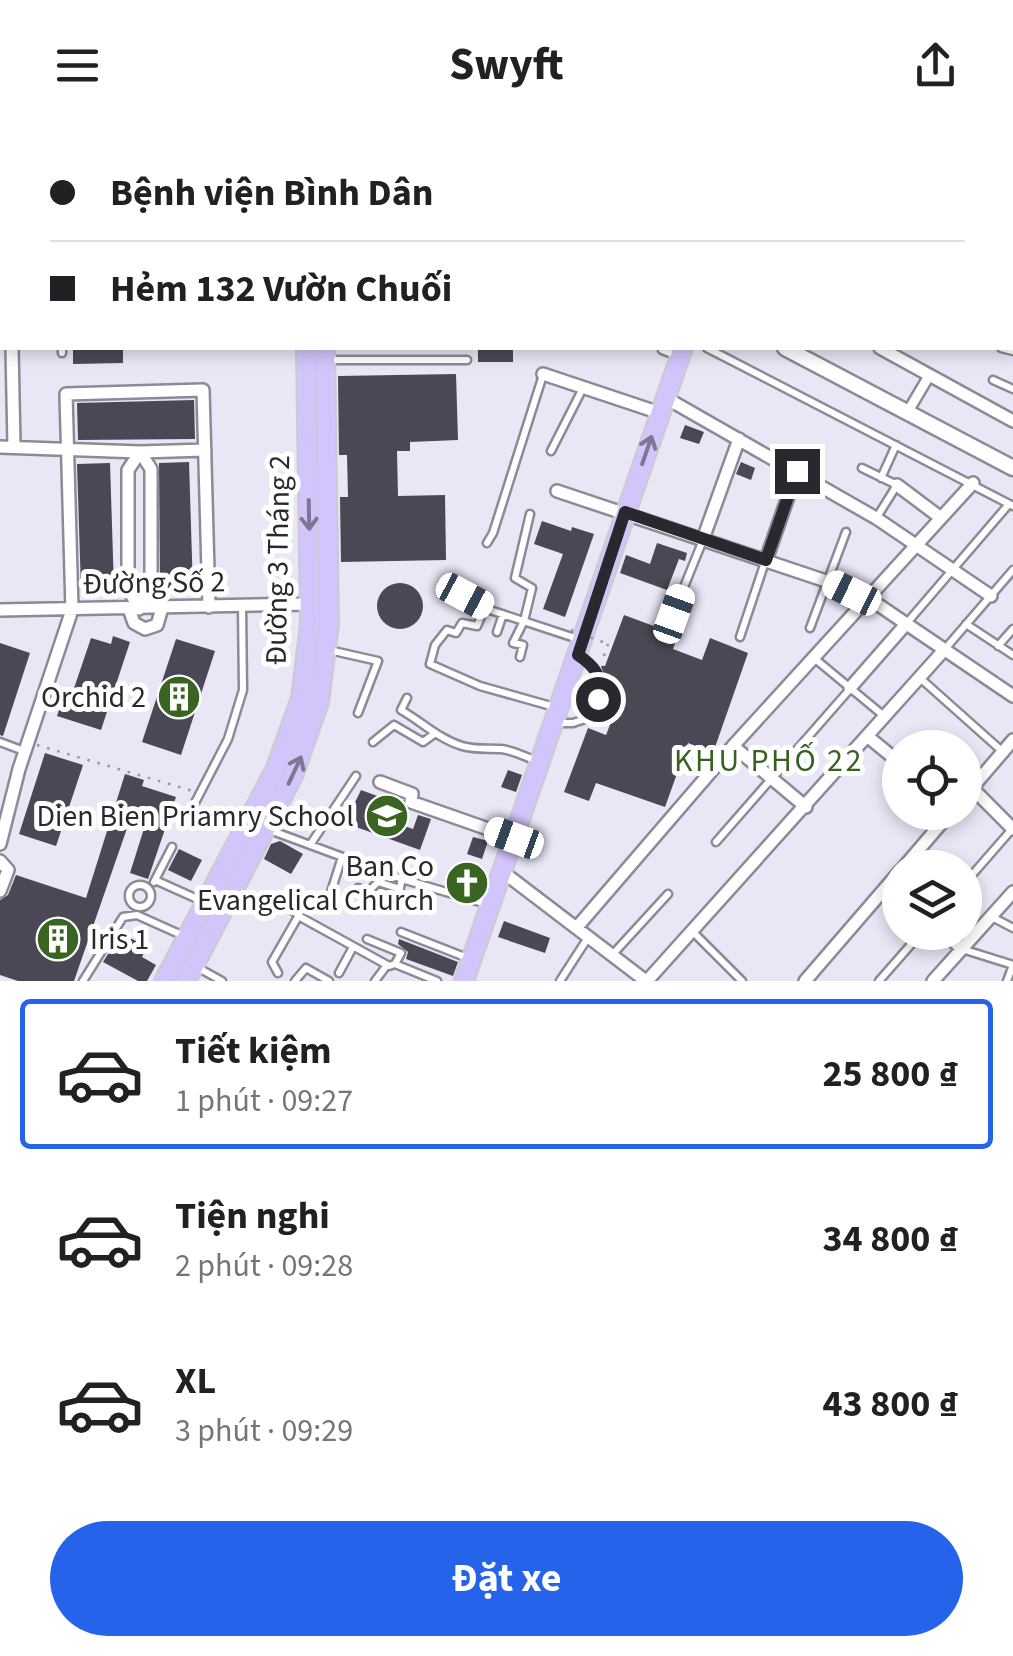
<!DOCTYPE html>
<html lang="vi">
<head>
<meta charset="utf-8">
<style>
  body { margin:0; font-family:"Source Sans 3",sans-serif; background:#f2f2f2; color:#202124; height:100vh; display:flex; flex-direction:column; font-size:38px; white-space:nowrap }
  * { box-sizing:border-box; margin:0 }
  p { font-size:32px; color:#757577 }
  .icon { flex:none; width:55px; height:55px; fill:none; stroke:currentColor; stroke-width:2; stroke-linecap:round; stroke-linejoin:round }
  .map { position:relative; height:851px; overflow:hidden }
  .details { display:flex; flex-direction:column; background:#fff; flex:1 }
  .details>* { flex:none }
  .guide { position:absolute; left:0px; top:0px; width:1015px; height:220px; box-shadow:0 5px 15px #0003; display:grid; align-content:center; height:220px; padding:0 50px; background:#fff }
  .tools { position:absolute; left:882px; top:600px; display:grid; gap:20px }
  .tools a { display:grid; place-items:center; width:100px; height:100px; border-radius:50%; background:#fff; box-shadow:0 5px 15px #0003; font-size:50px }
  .end { position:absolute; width:45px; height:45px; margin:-22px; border:12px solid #2a282e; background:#fff; box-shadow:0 0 0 5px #fff }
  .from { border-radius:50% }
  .car { position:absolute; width:30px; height:60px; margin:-30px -15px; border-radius:12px; box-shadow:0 0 8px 2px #0007; background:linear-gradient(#fff 24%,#345 0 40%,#fff 0 76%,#345 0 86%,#fff 0) }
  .guide b { display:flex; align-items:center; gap:35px; height:95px; font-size:38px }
  .guide b+b { border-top:2px solid #e0e0e0 }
  .guide i { width:25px; height:25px; background:#202124 }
  ul { padding:18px 0 0; list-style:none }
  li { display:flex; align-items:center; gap:30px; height:150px; margin:0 20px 15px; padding:0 30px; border:5px solid transparent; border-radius:10px }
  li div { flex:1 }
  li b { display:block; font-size:38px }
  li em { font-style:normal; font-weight:700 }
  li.on { border-color:#2563eb }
  li>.icon { width:90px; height:90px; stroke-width:1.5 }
  .action { display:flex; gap:20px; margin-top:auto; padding:20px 50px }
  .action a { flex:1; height:115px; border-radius:60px; background:#2563eb; color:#fff; font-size:40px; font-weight:700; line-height:115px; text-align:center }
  header { display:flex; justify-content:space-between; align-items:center; height:130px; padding:0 50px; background:#fff; font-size:45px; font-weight:700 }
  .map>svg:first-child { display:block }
</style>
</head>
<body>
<header><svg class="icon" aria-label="menu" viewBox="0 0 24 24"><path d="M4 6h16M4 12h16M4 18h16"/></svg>Swyft<svg class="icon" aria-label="share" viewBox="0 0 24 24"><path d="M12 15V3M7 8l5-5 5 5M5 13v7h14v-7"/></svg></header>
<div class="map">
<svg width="1013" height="851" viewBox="0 0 1013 851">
  <rect width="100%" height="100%" fill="#e9e6f5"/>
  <path fill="#4b4855" d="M 73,218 L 123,218 L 123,233 L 73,234 Z
    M 478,218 L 513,218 L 513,232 L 478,232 Z
    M 456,244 L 458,310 L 410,312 L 410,321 L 397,321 L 398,366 L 445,365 L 446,430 L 341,432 L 340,367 L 348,367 L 347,325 L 339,325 L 338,246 Z
    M 194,270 L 195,309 L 78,310 L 77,273 Z
    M 685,295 L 704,302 L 699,314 L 680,308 Z
    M 189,332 L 193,460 L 160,461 L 159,333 Z
    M 741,332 L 755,338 L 751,350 L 736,344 Z
    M 110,333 L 114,458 L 81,459 L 77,334 Z
    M 542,391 L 571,401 L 572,397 L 594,404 L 565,487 L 543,479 L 563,424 L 534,414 Z
    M 657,413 L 687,423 L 685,431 L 679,429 L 667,460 L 620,443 L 626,425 L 650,434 Z
    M377 476a23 23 0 1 1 46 0a23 23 0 1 1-46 0Z
    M 624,485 L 678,505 L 673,519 L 702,530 L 710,508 L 748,523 L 713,623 L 688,613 L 665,677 L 596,653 L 589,671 L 564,662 L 588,598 L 606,605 L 618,574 L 604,570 L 607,553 L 601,536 L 605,536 Z
    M 113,506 L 130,512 L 101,600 L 57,586 L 62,571 L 69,573 L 91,508 L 111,514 Z
    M 176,509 L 215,521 L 181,625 L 142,612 Z
    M 0,513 L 30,523 L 3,606 L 0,605 Z
    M 45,623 L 83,635 L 56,716 L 19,704 Z
    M 508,640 L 522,645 L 516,662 L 501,657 Z
    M 125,644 L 144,650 L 142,656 L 176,667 L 148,749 L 130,743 L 147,689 L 132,684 L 74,851 L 18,851 L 0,845 L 0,770 L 8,765 L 16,745 L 86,768 Z
    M 361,660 L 380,667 L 377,676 L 382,678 L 379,687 L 413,699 L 418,685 L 431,689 L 420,720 L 345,693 Z
    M 473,707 L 488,711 L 482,729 L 467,724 Z
    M 280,711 L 303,724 L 291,744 L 264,729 L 271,714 Z
    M 179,719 L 202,730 L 191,751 L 168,740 Z
    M 459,741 L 481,749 L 476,764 L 453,756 Z
    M 504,791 L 550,808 L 545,823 L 498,807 Z
    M 121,803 L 147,817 L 142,827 L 156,835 L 147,851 L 138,851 L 103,832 Z
    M 399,809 L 458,832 L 453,846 L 406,829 L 408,822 L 398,814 Z"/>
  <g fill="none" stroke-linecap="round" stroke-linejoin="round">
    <g stroke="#8d8a98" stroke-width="11">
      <path id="service" d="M 932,2 L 933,0
        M 1012,64 L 1013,64
        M 1012,105 L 1013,105
        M 1012,143 L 1013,143
        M 1012,181 L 1013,181
        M 62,218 L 62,223
        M 707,218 L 1013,376
        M 1001,218 L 1013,221
        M 662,220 L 680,227
        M 327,230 L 467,230
        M 993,250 L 1013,259
        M 551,321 L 583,258
        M 862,338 L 897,355 L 877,387
        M 881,348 L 896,315
        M 487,413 L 493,403 L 543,245
        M 465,466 L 490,480 L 581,510
        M 485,477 L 477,496 L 462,493 L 456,503 L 447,500 L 435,515 L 430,534 L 480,556 L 558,578
        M 673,484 L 703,410
        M 906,494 L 1009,374
        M 966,494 L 1013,525
        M 810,498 L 846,402
        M 497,502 L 503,484
        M 740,507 L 765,432
        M 998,516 L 1013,499
        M 945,519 L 1013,440
        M 329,520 L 378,531 L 358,583
        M 520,527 L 523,515 L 513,513 L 524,491 L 532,458 L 515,448 L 530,384
        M 814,528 L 884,586
        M 920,548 L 1003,622
        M 407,568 L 401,580 C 422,592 439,609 462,616 C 476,620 488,618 501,619 C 513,620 528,628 539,632
        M 555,593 L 573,593 L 588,588 C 603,561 609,545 580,527
        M 0,612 L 24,621
        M 373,612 L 394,595 L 423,612 L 434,604
        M 184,694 L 228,609 L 243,560 L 242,477
        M 267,699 L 402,749 L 487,774
        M 716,712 L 850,559
        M 310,715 L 356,646
        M 155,750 L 204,772
        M 154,752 L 172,717
        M 965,753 L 1013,698
        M129 766a11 11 0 1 1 22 0a11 11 0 1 1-22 0Z
        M 358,758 L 369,761 L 378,752 L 400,759
        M 330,765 L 342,727
        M 283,773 L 302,788 L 389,836 L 395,834 L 437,851
        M 383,773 L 396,774 L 402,749
        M 992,787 L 1013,798
        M 401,802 L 470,829
        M 693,802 L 742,851
        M 367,809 L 401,823 L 395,834
        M 962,819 L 1013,835
        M 613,824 L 668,764
        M 195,836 L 222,851
        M 278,843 L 272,832 L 299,785
        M 339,843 L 353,817
        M 83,851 L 123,787 L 137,785 L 186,807
        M 295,851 L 306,838 L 329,851
        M 375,851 L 387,835
        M 560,851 L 589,806
        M 879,851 L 922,802
        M 1007,851 L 1013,835"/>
    </g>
    <g stroke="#8d8a98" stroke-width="14">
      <path id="pedestrian" d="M 907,283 L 929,246"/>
    </g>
    <g stroke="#8d8a98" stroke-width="16">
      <path id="minor" d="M 98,0 L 98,2
        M 0,163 L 2,157
        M 12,218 L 14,316
        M 880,218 L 1013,291
        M 543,244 L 660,283
        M 666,268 L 876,388 L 991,466
        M 0,317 L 140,322 L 205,320
        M 140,322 L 151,339 L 151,458 L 139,479 L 128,458 L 128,340 Z
        M 897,355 L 941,388
        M 557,361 L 826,451 L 880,476 L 1013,566
        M 703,409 L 739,309
        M 766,430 L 797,341
        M 129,479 L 134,493 L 145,499 L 157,495 L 162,478
        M 0,480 L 310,474
        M 850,558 L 906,494
        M 867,606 L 900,633
        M 733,616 L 806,677
        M 380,652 L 412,664 L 411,672 L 514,708
        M 972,658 L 1013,699
        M 965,666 L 1013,610
        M 0,714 L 19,639 L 72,480 L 66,264 L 203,260 L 209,477
        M 0,731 L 8,740 L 0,761
        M 903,738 L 951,682
        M 503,742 L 646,851
        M 578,796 L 733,616 L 973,353
        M 943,802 L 962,819
        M 647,851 L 945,519
        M 805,851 L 900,741
        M 933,851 L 1013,762"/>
    </g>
    <g stroke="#8d8a98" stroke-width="19">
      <path id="tertiary" d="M 785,218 L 1013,338"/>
    </g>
    <g stroke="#cccbcd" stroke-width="22">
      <path id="primary" d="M 321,0 L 321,2
        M 174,2 L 219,0
        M 418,2 L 419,0
        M 759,2 L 760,0
        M 0,8 L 2,8
        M 164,851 L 276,638 L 301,568 L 310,494 L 306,218
        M 186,851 L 293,646 L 319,572 L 329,494 L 325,218
        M 464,851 L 683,218"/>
    </g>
    <path stroke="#96949f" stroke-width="2.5" stroke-dasharray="2.5 8" stroke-linecap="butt" d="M 604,526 L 608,514
      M 37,615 L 193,661"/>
    <use href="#service" stroke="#fff" stroke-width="6"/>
    <use href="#pedestrian" stroke="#fff" stroke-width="9"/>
    <use href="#minor" stroke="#fff" stroke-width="11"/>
    <use href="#tertiary" stroke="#fff" stroke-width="14"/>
    <use href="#primary" stroke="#d3c4fb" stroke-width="18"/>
    <path stroke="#96949f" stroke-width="2.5" stroke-dasharray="2.5 8" stroke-linecap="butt" d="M 571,500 L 608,514"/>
  </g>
  <defs><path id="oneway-shaft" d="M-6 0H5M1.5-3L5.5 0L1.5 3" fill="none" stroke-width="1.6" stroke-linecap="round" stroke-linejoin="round" transform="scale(2.5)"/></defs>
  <g stroke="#7e7694">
    <use href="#oneway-shaft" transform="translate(647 320) rotate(-71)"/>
    <use href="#oneway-shaft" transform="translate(309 385) rotate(89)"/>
    <use href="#oneway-shaft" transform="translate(295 640) rotate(-65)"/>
  </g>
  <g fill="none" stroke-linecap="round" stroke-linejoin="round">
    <path stroke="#2a282e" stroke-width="12" d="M 598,569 C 603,547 596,537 578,525 L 625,382 L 766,430 L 797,341"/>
  </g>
  <defs>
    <g id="building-disc" transform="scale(2.25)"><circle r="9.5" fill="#396421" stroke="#fff"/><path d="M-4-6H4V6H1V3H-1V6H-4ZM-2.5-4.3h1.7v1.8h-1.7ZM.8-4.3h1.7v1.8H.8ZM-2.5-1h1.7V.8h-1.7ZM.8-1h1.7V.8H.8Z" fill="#fff"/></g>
    <g id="school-disc" transform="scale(2.25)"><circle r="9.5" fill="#396421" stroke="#fff"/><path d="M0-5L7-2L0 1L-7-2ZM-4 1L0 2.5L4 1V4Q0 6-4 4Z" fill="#fff"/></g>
    <g id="church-disc" transform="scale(2.25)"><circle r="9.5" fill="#396421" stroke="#fff"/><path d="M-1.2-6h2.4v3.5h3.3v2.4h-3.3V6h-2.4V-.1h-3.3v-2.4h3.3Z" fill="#fff"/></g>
  </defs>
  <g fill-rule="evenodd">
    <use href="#building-disc" x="179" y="567"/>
    <use href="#school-disc" x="387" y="686"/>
    <use href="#church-disc" x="467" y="753"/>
    <use href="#building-disc" x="58" y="809"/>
  </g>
  <g text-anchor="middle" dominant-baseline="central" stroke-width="10" stroke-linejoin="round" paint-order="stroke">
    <g font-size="30" fill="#2a282e" stroke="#fff">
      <text transform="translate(278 430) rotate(-89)">Đường 3 Tháng 2</text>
      <text transform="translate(154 453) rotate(-1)">Đường Số 2</text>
    </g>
    <g font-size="30" fill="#2a282e" stroke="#fff" text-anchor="end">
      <text x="146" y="567">Orchid 2</text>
      <text x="354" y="686">Dien Bien Priamry School</text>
      <text x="434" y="736">Ban Co<tspan x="434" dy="34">Evangelical Church</tspan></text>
      <text x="90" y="809" text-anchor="start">Iris 1</text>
    </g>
    <g font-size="32" letter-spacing="2.5" fill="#396023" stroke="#fff">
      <text x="769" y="631">KHU PHỐ 22</text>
    </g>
  </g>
</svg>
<div class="tools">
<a><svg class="icon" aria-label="locate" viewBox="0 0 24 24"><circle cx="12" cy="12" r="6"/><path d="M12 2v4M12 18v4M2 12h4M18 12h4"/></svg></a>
<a><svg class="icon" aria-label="layers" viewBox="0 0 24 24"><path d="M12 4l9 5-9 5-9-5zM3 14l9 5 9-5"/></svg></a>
</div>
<i class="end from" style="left:598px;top:569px"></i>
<i class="end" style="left:797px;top:341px"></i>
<i class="car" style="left:852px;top:463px;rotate:296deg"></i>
<i class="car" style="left:465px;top:466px;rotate:118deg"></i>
<i class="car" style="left:674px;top:484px;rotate:20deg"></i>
<i class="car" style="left:514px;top:708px;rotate:290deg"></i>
<div class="guide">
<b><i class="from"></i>Bệnh viện Bình Dân</b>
<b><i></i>Hẻm 132 Vườn Chuối</b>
</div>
</div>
<section class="details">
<ul>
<li class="on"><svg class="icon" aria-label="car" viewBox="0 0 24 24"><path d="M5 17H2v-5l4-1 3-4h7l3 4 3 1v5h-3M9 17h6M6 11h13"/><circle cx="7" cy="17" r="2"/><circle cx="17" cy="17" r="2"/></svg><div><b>Tiết kiệm</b><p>1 phút · 09:27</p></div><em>25 800 ₫</em></li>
<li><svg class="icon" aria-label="car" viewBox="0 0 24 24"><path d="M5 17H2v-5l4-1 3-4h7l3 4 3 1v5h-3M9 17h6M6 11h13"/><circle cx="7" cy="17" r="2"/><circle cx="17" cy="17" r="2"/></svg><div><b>Tiện nghi</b><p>2 phút · 09:28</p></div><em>34 800 ₫</em></li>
<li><svg class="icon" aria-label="car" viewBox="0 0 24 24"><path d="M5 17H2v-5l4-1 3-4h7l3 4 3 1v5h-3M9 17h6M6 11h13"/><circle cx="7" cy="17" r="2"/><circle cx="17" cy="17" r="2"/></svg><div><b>XL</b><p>3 phút · 09:29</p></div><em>43 800 ₫</em></li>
</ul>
<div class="action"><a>Đặt xe</a></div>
</section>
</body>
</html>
